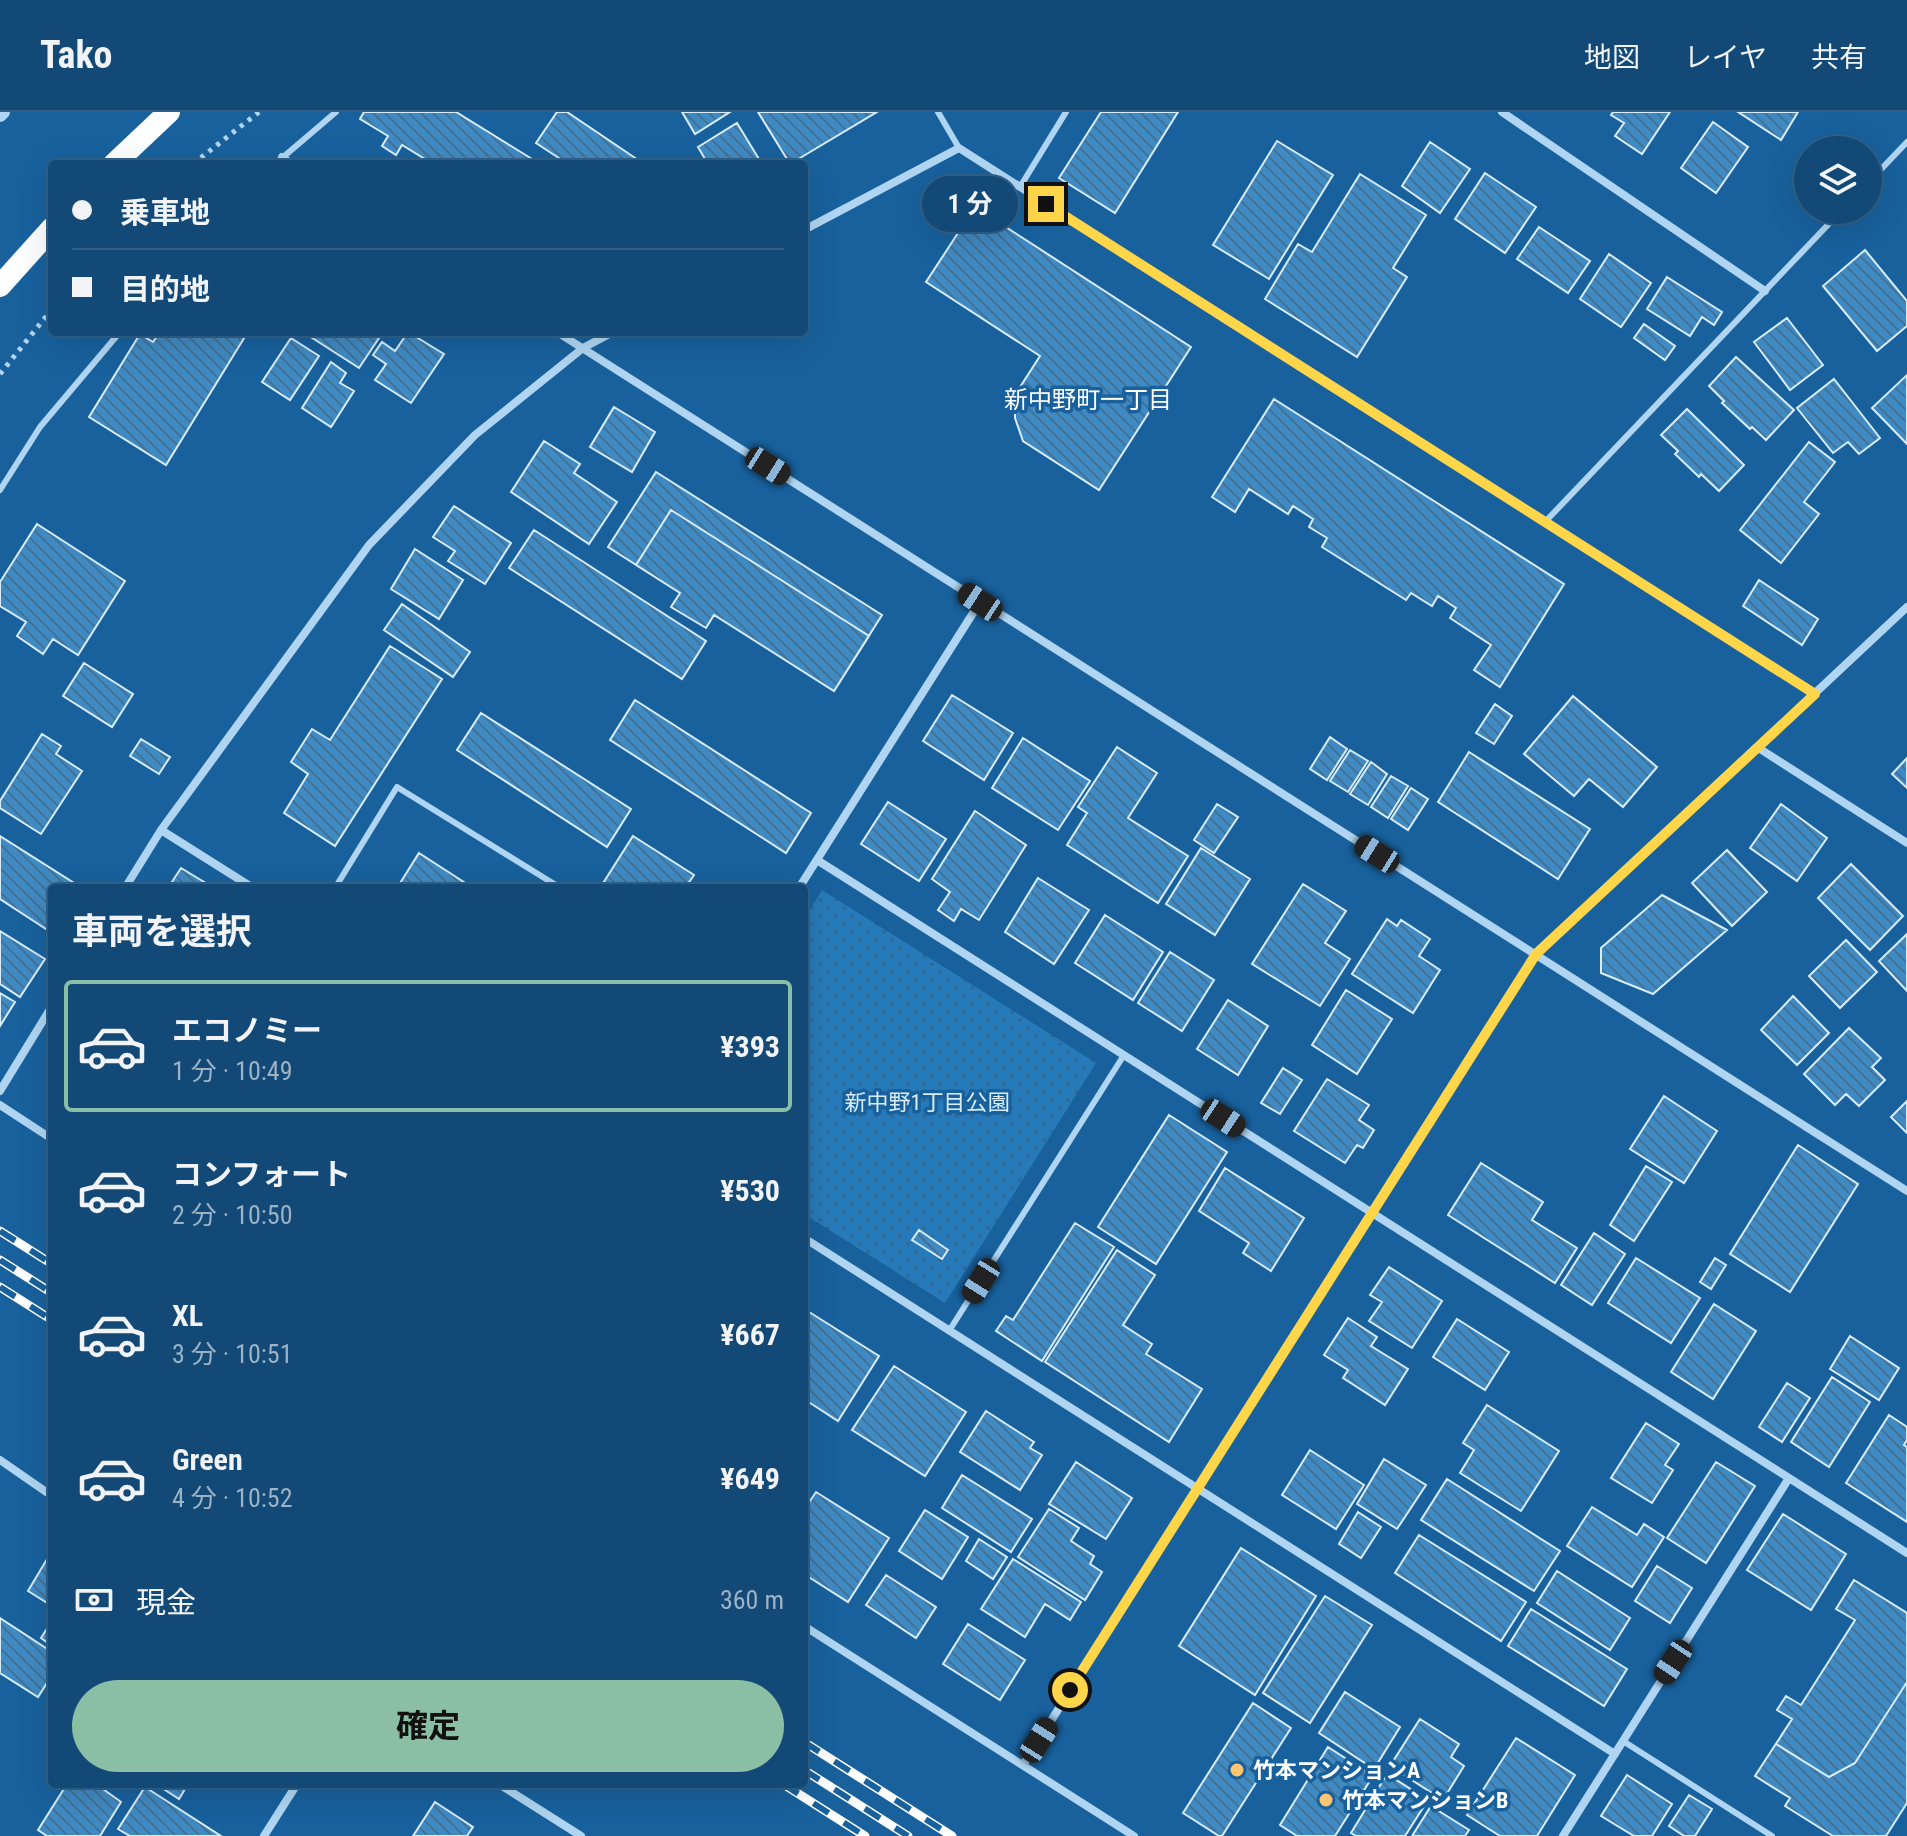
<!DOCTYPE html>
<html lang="ja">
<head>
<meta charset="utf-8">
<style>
  body { margin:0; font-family:"Roboto Condensed","Noto Sans JP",sans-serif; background:#1f537e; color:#f1f3f6; height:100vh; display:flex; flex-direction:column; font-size:30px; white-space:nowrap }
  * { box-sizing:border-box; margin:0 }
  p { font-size:26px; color:#9cb2c5 }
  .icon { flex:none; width:44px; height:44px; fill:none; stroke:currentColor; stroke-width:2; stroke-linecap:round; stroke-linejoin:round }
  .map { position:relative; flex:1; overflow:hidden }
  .panel { position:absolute; left:48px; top:772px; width:760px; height:904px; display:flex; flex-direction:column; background:#124976; border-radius:8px; box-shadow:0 8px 32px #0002,0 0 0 2px #316188 }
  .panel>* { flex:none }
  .guide { position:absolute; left:48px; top:48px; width:760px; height:176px; border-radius:8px; box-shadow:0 8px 32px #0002,0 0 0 2px #316188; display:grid; align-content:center; height:176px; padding:0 24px; background:#124976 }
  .fabs { position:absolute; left:1794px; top:24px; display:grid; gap:16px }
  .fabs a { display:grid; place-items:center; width:88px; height:88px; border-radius:50%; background:#124976; box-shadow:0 8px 32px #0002,0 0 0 2px #316188; font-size:40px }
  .end { position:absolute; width:36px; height:36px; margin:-18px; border:10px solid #ffd54a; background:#111; box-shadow:0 0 0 4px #111 }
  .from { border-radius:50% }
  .bubble { position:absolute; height:56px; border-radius:28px; background:#124976; box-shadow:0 8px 32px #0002,0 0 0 2px #316188; font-size:26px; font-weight:700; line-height:56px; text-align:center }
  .car { position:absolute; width:24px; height:48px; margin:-24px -12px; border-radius:10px; box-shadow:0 0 6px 2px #0007; background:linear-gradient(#222 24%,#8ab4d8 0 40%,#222 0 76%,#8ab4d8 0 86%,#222 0) }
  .guide b { display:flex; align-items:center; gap:28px; height:76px; font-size:30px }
  .guide b+b { border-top:2px solid #316188 }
  .guide i { width:20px; height:20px; background:#f1f3f6 }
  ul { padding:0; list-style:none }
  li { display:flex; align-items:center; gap:24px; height:132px; margin:0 16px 12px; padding:0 8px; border:4px solid transparent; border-radius:8px }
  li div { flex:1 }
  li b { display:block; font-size:30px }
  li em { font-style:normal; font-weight:700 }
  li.on { border-color:#8abfa5 }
  li>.icon { width:72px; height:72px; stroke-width:1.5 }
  h2 { padding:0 24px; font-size:36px; line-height:96px }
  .pay { display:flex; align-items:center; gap:20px; height:88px; padding:0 24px; font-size:30px }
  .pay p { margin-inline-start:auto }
  .primary-button { display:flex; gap:16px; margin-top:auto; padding:16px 24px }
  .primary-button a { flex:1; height:92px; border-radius:48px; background:#8abfa5; color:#111; font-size:32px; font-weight:700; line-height:92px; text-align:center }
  header { display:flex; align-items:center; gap:48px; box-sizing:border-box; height:112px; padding:0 40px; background:#124976; border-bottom:2px solid #316188 }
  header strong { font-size:38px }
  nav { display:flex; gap:44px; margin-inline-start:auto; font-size:28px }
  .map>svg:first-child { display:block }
</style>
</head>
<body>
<header>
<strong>Tako</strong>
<nav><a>地図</a><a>レイヤ</a><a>共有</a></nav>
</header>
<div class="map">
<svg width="1907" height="1724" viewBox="0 0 1907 1724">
  <defs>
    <pattern id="park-dots" width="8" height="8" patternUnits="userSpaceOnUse" patternTransform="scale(2)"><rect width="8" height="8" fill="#277ab9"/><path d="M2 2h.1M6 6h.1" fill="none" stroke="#386588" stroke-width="1.8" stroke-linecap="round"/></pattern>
    <pattern id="building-back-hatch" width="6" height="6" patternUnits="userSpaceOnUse" patternTransform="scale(2)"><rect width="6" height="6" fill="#408ac3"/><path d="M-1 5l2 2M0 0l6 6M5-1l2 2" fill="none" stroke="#457193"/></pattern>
  </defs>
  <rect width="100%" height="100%" fill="#18619d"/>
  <path fill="url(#park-dots)" d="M 822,778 L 1096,951 L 945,1191 L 804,1102 L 804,807 Z"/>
  <path fill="url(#building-back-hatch)" stroke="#d7ecfc" stroke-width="2" d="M 364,0 L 456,0 L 540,52 L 433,52 L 402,33 L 396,43 L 382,34 L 388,24 L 360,7 Z
    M 557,0 L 567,0 L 644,52 L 568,52 L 536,31 Z
    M 682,0 L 730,0 L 695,22 Z
    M 758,0 L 877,0 L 790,52 Z
    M 1101,0 L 1178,0 L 1115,101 L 1059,66 Z
    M 1613,0 L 1670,0 L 1642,42 L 1615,24 L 1624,11 L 1611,3 Z
    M 1738,0 L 1798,0 L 1781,28 Z
    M 1713,10 L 1748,35 L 1716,81 L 1681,56 Z
    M 737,11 L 762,52 L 708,52 L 698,35 Z
    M 1277,29 L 1333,63 L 1269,167 L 1213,133 Z
    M 1430,30 L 1470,57 L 1440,101 L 1402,74 Z
    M 1485,61 L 1536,95 L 1505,141 L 1455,107 Z
    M 1360,62 L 1426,103 L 1393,156 L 1407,165 L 1357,245 L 1265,187 L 1298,132 L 1312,140 Z
    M 975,95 L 1191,235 L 1099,378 L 1023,329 L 1015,306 L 1015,283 L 1040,244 L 926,170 Z
    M 1539,115 L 1590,149 L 1568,181 L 1517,147 Z
    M 1865,138 L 1907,189 L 1907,214 L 1877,239 L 1823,174 Z
    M 1609,142 L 1651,171 L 1621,215 L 1580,187 Z
    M 1667,165 L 1722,200 L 1714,213 L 1702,205 L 1690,224 L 1647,197 Z
    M 1787,206 L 1823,253 L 1790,278 L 1754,230 Z
    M 1644,212 L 1675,234 L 1665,248 L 1634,226 Z
    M 160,220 L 242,220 L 246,223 L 166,353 L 89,305 L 140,222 L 153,230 Z
    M 303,220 L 383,220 L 359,256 Z
    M 408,220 L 444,242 L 411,291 L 375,268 L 386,252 L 373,243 L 382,230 L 395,239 Z
    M 291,226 L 319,244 L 290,288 L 262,270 Z
    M 1736,245 L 1794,298 L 1766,328 L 1752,315 L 1750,317 L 1722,291 L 1724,289 L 1709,274 Z
    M 331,250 L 346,261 L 340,271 L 354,279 L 331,315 L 302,296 Z
    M 1907,263 L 1907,332 L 1872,296 Z
    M 1834,267 L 1880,326 L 1859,342 L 1848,330 L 1833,341 L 1797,296 Z
    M 1274,287 L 1564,472 L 1500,575 L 1474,558 L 1491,533 L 1450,506 L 1456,496 L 1438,484 L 1432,494 L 1411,481 L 1406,488 L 1322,435 L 1327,426 L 1309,415 L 1313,407 L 1293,394 L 1288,402 L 1249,377 L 1235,400 L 1212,385 Z
    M 614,295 L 655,320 L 632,360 L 590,335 Z
    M 1687,297 L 1744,353 L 1719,379 L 1701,362 L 1699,365 L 1675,342 L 1678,339 L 1661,323 Z
    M 544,329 L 580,352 L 574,361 L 617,390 L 589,432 L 511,380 Z
    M 1809,330 L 1835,350 L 1804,390 L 1819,402 L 1781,451 L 1740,418 Z
    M 656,360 L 882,503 L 834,579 L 714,503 L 706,516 L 671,495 L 680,481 L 608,435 Z
    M 454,394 L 511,431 L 485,472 L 448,449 L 455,439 L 433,425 Z
    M 671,398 L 869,524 L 834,579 L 714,503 L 706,516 L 671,495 L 680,481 L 636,453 Z
    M 37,412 L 125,469 L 78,543 L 53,527 L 43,542 L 17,524 L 26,510 L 0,494 L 0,470 Z
    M 534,418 L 706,529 L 682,567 L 509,456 Z
    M 415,437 L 463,468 L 439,507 L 391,477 Z
    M 1759,468 L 1818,507 L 1802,533 L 1743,494 Z
    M 402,492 L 470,540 L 453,565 L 384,518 Z
    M 390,534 L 442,567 L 335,734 L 284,701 L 308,662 L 291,650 L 312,617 L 330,628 Z
    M 84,551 L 133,582 L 112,615 L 63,584 Z
    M 952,583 L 1013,621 L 984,668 L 923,629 Z
    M 1573,584 L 1657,655 L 1623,695 L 1589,667 L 1574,684 L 1524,642 Z
    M 635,588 L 811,701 L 786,741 L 610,628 Z
    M 1495,592 L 1512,604 L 1494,632 L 1476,621 Z
    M 481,601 L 631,697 L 607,735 L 457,638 Z
    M 42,622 L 61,634 L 56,642 L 82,659 L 41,722 L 0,696 L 0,689 Z
    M 1330,625 L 1347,637 L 1327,668 L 1310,657 Z
    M 1023,626 L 1090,669 L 1058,718 L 992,676 Z
    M 141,627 L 170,645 L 159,662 L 130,644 Z
    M 1117,635 L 1157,661 L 1128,706 L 1188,744 L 1158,791 L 1067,733 L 1087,701 L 1078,695 Z
    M 1350,638 L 1368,649 L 1348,680 L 1330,669 Z
    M 1469,640 L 1590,717 L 1558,767 L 1438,690 Z
    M 1907,646 L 1907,676 L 1892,662 Z
    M 1371,650 L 1387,662 L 1368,693 L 1350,682 Z
    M 1391,664 L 1408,674 L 1388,706 L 1371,695 Z
    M 1411,676 L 1428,687 L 1408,718 L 1391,707 Z
    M 888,690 L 946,727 L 919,769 L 861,732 Z
    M 1217,692 L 1238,705 L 1214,741 L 1194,728 Z
    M 1781,692 L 1827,726 L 1797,769 L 1750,736 Z
    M 975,699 L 1026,733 L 979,808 L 961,797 L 954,809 L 938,798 L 950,780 L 932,767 Z
    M 0,724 L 82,776 L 52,776 L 52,821 L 0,787 Z
    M 633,724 L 694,763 L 685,776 L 600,776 Z
    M 1201,736 L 1250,767 L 1215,823 L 1166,792 Z
    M 1727,738 L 1767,780 L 1732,814 L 1692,771 Z
    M 419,741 L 473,776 L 397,776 Z
    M 1851,752 L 1903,804 L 1870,838 L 1818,786 Z
    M 181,756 L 214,776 L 168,776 Z
    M 1038,766 L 1089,798 L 1054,852 L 1005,820 Z
    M 1303,772 L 1346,799 L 1325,831 L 1350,847 L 1320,894 L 1252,852 Z
    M 1662,783 L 1727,818 L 1653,882 L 1601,861 L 1601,836 Z
    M 1105,803 L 1163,840 L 1133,888 L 1075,851 Z
    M 1387,807 L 1397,814 L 1401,808 L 1430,827 L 1419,844 L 1440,858 L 1413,901 L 1352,862 Z
    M 0,819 L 45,847 L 20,885 L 0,872 Z
    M 1907,822 L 1907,879 L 1879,849 Z
    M 1846,828 L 1877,860 L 1840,896 L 1809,864 Z
    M 1170,840 L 1214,868 L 1182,919 L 1138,891 Z
    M 1346,878 L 1392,907 L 1357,962 L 1312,933 Z
    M 0,881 L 15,890 L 0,914 Z
    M 1793,884 L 1829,921 L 1797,953 L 1761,918 Z
    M 1228,888 L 1268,914 L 1238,963 L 1197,937 Z
    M 1849,916 L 1881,946 L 1872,955 L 1885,968 L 1859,994 L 1846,982 L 1835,993 L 1804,962 Z
    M 1283,956 L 1302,968 L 1280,1002 L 1261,991 Z
    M 1327,967 L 1369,993 L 1359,1008 L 1374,1018 L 1363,1036 L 1357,1033 L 1345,1051 L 1294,1019 Z
    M 1664,984 L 1717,1019 L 1684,1071 L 1630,1037 Z
    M 1907,989 L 1907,1021 L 1891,1005 Z
    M 1169,1003 L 1227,1040 L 1156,1152 L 1098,1115 Z
    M 1798,1033 L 1858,1072 L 1790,1180 L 1730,1142 Z
    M 1481,1051 L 1543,1090 L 1532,1108 L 1577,1136 L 1555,1171 L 1448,1103 Z
    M 1646,1054 L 1672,1070 L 1634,1129 L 1610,1113 Z
    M 1225,1056 L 1304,1106 L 1271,1159 L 1243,1141 L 1249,1131 L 1199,1099 Z
    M 1075,1111 L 1114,1135 L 1042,1249 L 996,1219 L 1006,1204 L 1013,1208 Z
    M 919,1118 L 948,1138 L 942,1147 L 912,1128 Z
    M 1594,1121 L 1625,1142 L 1592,1193 L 1561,1173 Z
    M 1117,1138 L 1155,1163 L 1123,1213 L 1152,1232 L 1146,1242 L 1202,1277 L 1169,1330 L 1045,1250 Z
    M 1636,1146 L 1700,1186 L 1671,1231 L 1608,1191 Z
    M 1715,1146 L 1726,1153 L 1711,1177 L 1700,1170 Z
    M 1389,1155 L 1442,1189 L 1412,1236 L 1369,1209 L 1382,1190 L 1370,1183 Z
    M 1714,1192 L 1756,1219 L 1713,1287 L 1671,1260 Z
    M 806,1198 L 879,1244 L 838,1309 L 804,1287 L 804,1202 Z
    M 1348,1206 L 1377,1225 L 1371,1234 L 1408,1257 L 1385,1293 L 1343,1266 L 1348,1258 L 1324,1243 Z
    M 1457,1207 L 1509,1240 L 1485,1278 L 1433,1245 Z
    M 1850,1224 L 1899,1256 L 1879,1288 L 1830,1257 Z
    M 894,1254 L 966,1300 L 925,1364 L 852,1318 Z
    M 1832,1265 L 1870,1290 L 1829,1355 L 1791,1330 Z
    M 1787,1271 L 1810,1286 L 1782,1330 L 1759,1315 Z
    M 1487,1293 L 1559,1339 L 1521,1399 L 1460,1361 L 1474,1338 L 1463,1331 Z
    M 986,1299 L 1034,1330 L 1030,1336 L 1042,1343 L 1020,1378 L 960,1340 Z
    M 1889,1303 L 1907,1315 L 1907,1328 L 1904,1333 L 1907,1335 L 1907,1410 L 1846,1371 Z
    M 1646,1311 L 1679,1332 L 1665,1353 L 1673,1358 L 1652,1391 L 1611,1366 Z
    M 1310,1338 L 1364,1373 L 1336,1417 L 1282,1383 Z
    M 1384,1347 L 1426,1373 L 1397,1417 L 1357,1392 Z
    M 1076,1350 L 1132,1386 L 1106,1427 L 1049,1392 Z
    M 1716,1350 L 1755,1374 L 1706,1451 L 1667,1426 Z
    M 962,1363 L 1032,1407 L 1011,1440 L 942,1396 Z
    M 1447,1367 L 1560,1439 L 1534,1479 L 1421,1408 Z
    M 816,1380 L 889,1426 L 848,1490 L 804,1462 L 804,1398 Z
    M 1592,1395 L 1637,1423 L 1644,1412 L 1664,1425 L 1632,1475 L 1567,1434 Z
    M 1049,1397 L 1079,1416 L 1071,1429 L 1094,1444 L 1090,1452 L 1102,1460 L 1085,1488 L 1018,1445 Z
    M 925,1398 L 968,1425 L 942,1467 L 899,1439 Z
    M 1358,1400 L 1381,1415 L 1361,1446 L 1339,1432 Z
    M 1783,1402 L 1846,1442 L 1811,1498 L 1747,1458 Z
    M 1419,1423 L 1526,1490 L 1501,1529 L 1395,1461 Z
    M 979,1427 L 1007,1445 L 993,1467 L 966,1449 Z
    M 1241,1436 L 1316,1484 L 1255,1583 L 1179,1534 Z
    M 47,1447 L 52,1450 L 52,1494 L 28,1479 Z
    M 1013,1447 L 1081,1490 L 1070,1508 L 1045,1492 L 1025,1525 L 981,1497 Z
    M 1657,1454 L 1692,1476 L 1670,1511 L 1635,1489 Z
    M 1557,1459 L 1630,1506 L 1610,1538 L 1537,1491 Z
    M 886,1463 L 936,1495 L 916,1526 L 866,1493 Z
    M 1854,1468 L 1907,1501 L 1907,1691 L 1886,1724 L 1833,1724 L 1785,1694 L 1790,1686 L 1755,1664 L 1792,1607 L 1777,1598 L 1786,1584 L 1801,1593 L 1855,1508 L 1836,1497 Z
    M 1854,1468 L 1907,1501 L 1907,1570 L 1855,1651 L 1829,1665 L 1776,1632 L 1792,1607 L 1777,1598 L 1786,1584 L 1801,1593 L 1855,1508 L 1836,1497 Z
    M 1325,1484 L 1372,1513 L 1310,1611 L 1263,1581 Z
    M 1531,1497 L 1627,1557 L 1604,1594 L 1508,1534 Z
    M 0,1506 L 52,1540 L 52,1563 L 38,1585 L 0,1561 Z
    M 52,1509 L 52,1534 L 41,1526 Z
    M 968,1512 L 1025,1548 L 1000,1588 L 943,1552 Z
    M 1345,1580 L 1400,1615 L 1374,1657 L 1319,1621 Z
    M 1253,1591 L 1291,1616 L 1222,1724 L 1219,1724 L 1183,1701 Z
    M 1420,1607 L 1459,1632 L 1451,1645 L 1464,1654 L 1443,1688 L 1390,1654 Z
    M 1516,1626 L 1575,1663 L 1537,1724 L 1500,1724 L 1467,1703 Z
    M 1328,1635 L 1373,1664 L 1335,1724 L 1297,1724 L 1280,1713 Z
    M 1387,1662 L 1428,1688 L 1405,1724 L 1356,1724 L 1351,1721 Z
    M 1627,1663 L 1672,1692 L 1652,1724 L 1634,1724 L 1601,1704 Z
    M 67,1672 L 96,1672 L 121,1690 L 100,1724 L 47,1724 L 38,1718 Z
    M 156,1672 L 188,1672 L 179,1687 Z
    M 145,1675 L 221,1724 L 130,1724 L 118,1717 Z
    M 1689,1683 L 1712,1697 L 1695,1724 L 1684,1724 L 1669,1714 Z
    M 435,1690 L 473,1715 L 467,1724 L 413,1724 Z
    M 1431,1694 L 1469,1718 L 1465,1724 L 1412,1724 Z"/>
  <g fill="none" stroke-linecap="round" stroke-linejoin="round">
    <path stroke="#afd5f2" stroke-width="5" stroke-dasharray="4 6" stroke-linecap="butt" d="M 193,52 L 259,0
      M 0,262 L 52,197"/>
    <path stroke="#afd5f2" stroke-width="6" d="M 938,0 L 959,36
      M 275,52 L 336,0
      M 1868,71 L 1907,30
      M 1020,75 L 1066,0
      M 0,378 L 40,315 L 120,220
      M 1545,410 L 1842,98
      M 335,776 L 397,675 L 559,775
      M 949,1219 L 1124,943
      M 1623,1629 L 1772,1724"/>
    <path stroke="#afd5f2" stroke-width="8" d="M 1502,0 L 1765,179
      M 282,45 L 292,52
      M 804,118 L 959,36 L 1815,582
      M 557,220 L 1907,1079
      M 1757,635 L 1907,731
      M 161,718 L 253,776
      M 817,748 L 1907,1441
      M 125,776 L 161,718 L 369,433 L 475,323 L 583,236 L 613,220
      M 799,776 L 980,490
      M 0,979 L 52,894
      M 0,993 L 52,1027
      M 804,1126 L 1615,1642
      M 0,1348 L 52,1384
      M 804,1514 L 1134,1724
      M 1023,1653 L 1536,842 L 1907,495
      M 499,1672 L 581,1724
      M 264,1724 L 297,1672
      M 1563,1724 L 1789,1366"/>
    <path stroke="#afd5f2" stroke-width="14" d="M 0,3 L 3,0"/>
    <path stroke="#fcfeff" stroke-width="22" d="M 114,52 L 169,0
      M 0,174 L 52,116"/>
    <g stroke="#fff" stroke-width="9">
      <path id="rail" d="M 0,1119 L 52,1152
        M 0,1148 L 52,1181
        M 0,1175 L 52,1208
        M 804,1630 L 952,1724
        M 804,1658 L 908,1724
        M 783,1672 L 865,1724"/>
    </g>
    <use href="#rail" stroke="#18619d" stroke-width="6" stroke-dasharray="18" stroke-linecap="butt"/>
  </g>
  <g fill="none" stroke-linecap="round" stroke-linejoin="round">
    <path stroke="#ffd54a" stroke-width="10" d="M 1046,92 L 1815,582 L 1536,842 L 1070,1578"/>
  </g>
  <g fill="#ffc570" stroke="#18619d" stroke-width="3">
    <circle cx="1237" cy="1658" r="8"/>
    <circle cx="1326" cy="1688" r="8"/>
  </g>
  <g text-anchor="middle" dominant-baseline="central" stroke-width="7" stroke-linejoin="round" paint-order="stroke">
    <g font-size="22" fill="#d7ecfc" stroke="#18619d">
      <text x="927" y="990">新中野1丁目公園</text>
    </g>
    <g font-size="22" font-weight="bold" fill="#fff" stroke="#18619d" text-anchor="start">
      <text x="1253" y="1658">竹本マンションA</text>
      <text x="1342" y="1688">竹本マンションB</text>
    </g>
    <g font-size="24" fill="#fff" stroke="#18619d">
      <text x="1088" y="288">新中野町一丁目</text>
    </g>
  </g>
</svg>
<div class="fabs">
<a><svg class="icon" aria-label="layers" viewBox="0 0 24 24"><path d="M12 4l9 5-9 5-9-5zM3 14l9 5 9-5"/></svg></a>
</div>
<i class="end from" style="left:1070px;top:1578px"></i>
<i class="end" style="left:1046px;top:92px"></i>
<div class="bubble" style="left:922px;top:64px;width:96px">1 分</div>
<i class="car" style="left:768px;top:354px;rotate:122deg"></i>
<i class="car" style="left:980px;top:490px;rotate:303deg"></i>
<i class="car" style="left:1377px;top:742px;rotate:302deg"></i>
<i class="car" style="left:1223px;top:1006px;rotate:123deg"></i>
<i class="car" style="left:981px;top:1169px;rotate:212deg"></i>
<i class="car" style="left:1673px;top:1550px;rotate:213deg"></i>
<i class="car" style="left:1039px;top:1628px;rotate:32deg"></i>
<div class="guide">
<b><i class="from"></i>乗車地</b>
<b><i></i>目的地</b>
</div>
<section class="panel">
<h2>車両を選択</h2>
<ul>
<li class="on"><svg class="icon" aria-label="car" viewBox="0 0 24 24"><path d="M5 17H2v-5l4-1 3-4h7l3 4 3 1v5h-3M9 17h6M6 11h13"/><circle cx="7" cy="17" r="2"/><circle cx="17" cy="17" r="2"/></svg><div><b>エコノミー</b><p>1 分 · 10:49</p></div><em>¥393</em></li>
<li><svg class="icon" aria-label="car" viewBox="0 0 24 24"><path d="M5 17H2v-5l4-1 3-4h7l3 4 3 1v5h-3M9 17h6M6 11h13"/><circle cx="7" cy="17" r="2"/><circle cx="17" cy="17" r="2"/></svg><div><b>コンフォート</b><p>2 分 · 10:50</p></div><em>¥530</em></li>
<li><svg class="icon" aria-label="car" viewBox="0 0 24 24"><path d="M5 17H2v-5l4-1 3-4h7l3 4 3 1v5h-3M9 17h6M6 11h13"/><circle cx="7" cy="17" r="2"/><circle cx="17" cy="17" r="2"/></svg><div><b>XL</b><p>3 分 · 10:51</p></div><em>¥667</em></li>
<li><svg class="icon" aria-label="car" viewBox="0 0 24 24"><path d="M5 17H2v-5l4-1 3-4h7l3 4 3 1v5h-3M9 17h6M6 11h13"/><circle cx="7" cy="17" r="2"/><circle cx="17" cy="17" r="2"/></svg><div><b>Green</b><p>4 分 · 10:52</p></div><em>¥649</em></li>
</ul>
<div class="pay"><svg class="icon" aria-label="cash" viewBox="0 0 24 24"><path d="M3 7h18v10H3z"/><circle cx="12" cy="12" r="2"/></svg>現金<p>360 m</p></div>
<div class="primary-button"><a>確定</a></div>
</section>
</div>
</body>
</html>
